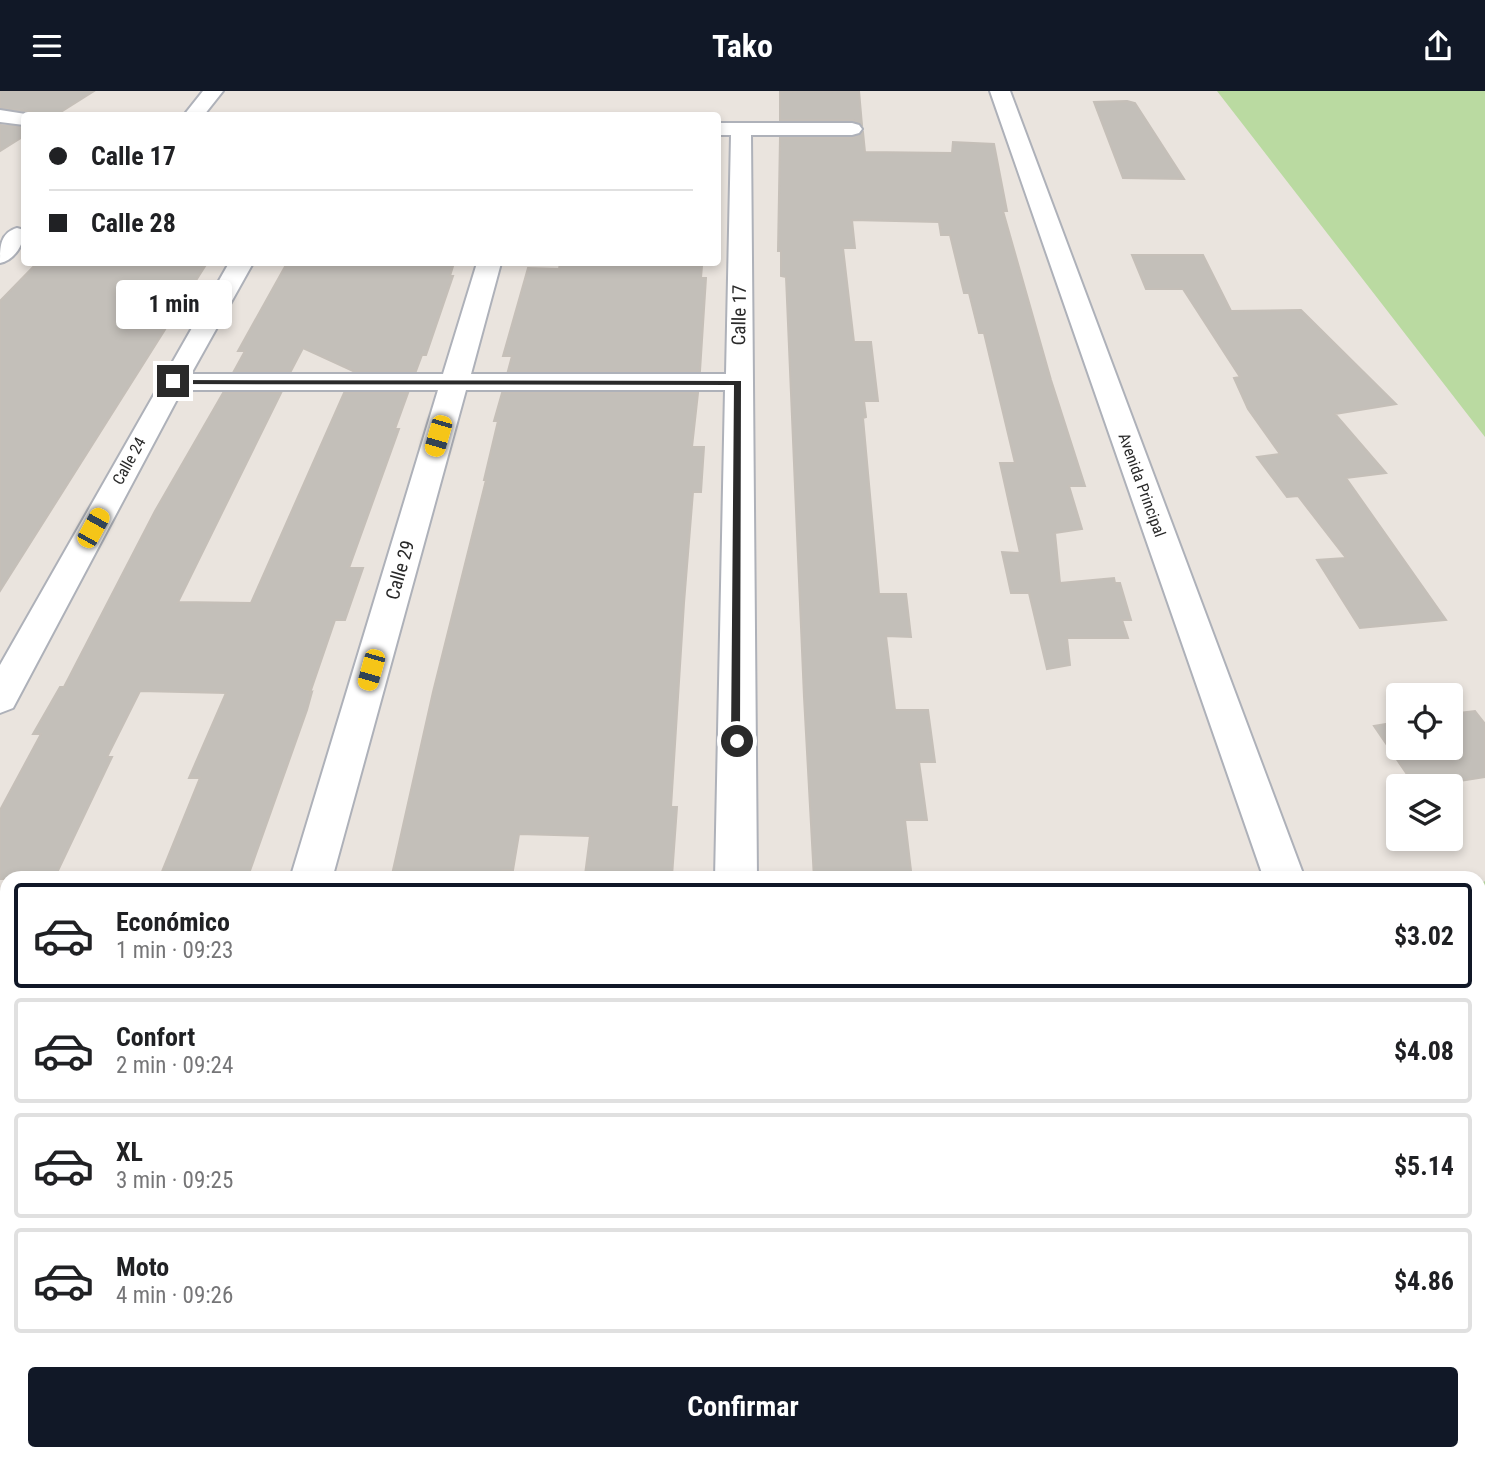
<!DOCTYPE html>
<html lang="es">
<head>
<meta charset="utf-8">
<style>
  body { margin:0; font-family:"Roboto Condensed",sans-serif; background:#f2f2f2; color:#202124; height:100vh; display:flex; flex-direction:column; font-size:26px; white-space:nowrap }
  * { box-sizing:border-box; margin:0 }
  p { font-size:23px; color:#757577 }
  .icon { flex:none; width:38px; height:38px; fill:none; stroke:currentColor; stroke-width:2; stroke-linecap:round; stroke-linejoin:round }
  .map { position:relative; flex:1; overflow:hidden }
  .side { position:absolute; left:0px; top:780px; width:1486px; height:590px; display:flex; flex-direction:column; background:#fff; border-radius:21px 21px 0 0; box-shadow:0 4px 10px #0003 }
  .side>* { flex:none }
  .top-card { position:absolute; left:21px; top:21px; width:700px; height:154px; border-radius:7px; box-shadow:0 4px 10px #0003; display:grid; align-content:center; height:154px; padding:0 28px; background:#fff }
  .fabs { position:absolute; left:1386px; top:592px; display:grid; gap:14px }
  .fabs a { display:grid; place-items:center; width:77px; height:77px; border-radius:7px; background:#fff; box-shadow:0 4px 10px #0003; font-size:35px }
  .end { position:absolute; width:32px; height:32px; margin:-16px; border:9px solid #2a2a2a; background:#fff; box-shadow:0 0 0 4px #fff }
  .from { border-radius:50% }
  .bubble { position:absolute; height:49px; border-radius:7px; background:#fff; box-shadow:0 4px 10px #0003; font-size:23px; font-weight:700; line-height:49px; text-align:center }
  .car { position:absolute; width:21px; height:42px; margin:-21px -10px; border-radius:9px; box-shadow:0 0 5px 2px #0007; background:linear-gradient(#f5c518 24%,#345 0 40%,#f5c518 0 76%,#345 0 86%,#f5c518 0) }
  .top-card b { display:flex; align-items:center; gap:24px; height:66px; font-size:26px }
  .top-card b+b { border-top:2px solid #e0e0e0 }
  .top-card i { width:18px; height:18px; background:#202124 }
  ul { padding:12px 0 0; list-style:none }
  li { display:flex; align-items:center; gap:21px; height:105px; margin:0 14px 10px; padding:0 14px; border:4px solid #e0e0e0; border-radius:7px }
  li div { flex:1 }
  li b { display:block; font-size:26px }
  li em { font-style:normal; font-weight:700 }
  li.selected { border-color:#111827 }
  li>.icon { width:63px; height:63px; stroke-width:1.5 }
  .cta { display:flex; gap:14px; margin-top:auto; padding:14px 28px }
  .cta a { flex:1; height:80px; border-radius:7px; background:#111827; color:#fff; font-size:28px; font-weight:700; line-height:80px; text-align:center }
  header { display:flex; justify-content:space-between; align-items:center; height:91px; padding:0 28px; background:#111827; color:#fff; font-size:32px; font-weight:700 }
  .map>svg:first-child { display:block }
</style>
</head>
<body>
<header><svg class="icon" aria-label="menu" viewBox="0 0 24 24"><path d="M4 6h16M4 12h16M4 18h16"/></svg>Tako<svg class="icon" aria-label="share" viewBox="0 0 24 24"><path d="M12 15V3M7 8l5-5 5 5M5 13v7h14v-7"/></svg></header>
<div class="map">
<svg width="1485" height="1370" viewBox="0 0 1485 1370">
  <rect width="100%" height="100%" fill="#eae4de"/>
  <path fill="#badaa1" d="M 1217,0 L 1485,0 L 1485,346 Z
    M 1485,790 L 1485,1370 L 1147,1370 L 1150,1363 L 1479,1363 L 1479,794 Z"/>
  <path fill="#c3bfb9" stroke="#c5bfb8" stroke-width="2" d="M 0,0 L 94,0 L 56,24 L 34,24 L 32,21 L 0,17 Z
    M 859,0 L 862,34 L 852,29 L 780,29 L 780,1 Z
    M 1127,10 L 1135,12 L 1184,88 L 1123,87 L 1094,11 Z
    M 0,34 L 24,36 L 24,45 L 0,60 Z
    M 863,41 L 865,61 L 952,62 L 953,51 L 994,53 L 1007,120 L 1003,120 L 1051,289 L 1085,395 L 1069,395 L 1082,438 L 1055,442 L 1060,492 L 1114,487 L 1115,492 L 1120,492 L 1131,529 L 1122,529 L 1128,547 L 1067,547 L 1070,574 L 1047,578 L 1029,502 L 1011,502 L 1002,461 L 1020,462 L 1000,372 L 1015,372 L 984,242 L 979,242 L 969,202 L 964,202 L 950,144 L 941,144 L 939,131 L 852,129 L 855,157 L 843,157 L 854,251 L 871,251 L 878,310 L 864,310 L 866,326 L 863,327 L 879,503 L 906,503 L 911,546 L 886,545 L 895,619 L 928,619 L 935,671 L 919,671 L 927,729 L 905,729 L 912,788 L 814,788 L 804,606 L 786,186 L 781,185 L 781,160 L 778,160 L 780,47 L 852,47 Z
    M 1132,164 L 1203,164 L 1231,220 L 1301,219 L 1396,313 L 1335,323 L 1386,382 L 1346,387 L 1446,529 L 1360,537 L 1317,469 L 1346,467 L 1298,405 L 1287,406 L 1257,366 L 1280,363 L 1248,318 L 1234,287 L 1240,286 L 1183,198 L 1146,198 Z
    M 37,172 L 207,172 L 0,500 L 0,210 Z
    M 287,172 L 454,172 L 450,185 L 453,185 L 426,264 L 422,264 L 416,280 L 353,280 L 303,257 L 291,280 L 234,280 L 245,260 L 238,260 Z
    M 560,172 L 702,175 L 701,187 L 706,187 L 700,280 L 508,280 L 512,265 L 503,265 L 528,177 L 559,178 Z
    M 223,302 L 281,302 L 178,511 L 251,512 L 344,302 L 408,302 L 395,338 L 399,338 L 349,477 L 363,477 L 345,529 L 335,529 L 310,602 L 312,601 L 307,619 L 247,788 L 159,788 L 200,687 L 189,687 L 226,602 L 140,600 L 107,666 L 112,666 L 54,788 L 0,788 L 0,719 L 41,643 L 33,643 L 60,596 L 64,596 L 155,420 Z
    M 502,302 L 698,302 L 692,356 L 704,356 L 701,401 L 693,401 L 684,512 L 671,716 L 677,716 L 672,785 L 585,784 L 590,745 L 519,743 L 513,779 L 502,779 L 500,788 L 391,788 L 433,601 L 486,389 L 484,389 L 498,330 L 494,330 Z
    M 1475,620 L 1485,633 L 1485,686 L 1428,695 L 1415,695 L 1374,635 L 1398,631 L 1398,656 L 1451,656 L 1451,623 Z"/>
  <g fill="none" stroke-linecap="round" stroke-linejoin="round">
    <g stroke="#aeb1b9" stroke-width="4">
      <path id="minor" d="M 203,0 L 223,0 L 204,24 L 184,24 Z
        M 990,0 L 1010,0 L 1305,788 L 1264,788 Z
        M 0,19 L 32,24 L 24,24 L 24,34 L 0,31 Z
        M 718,32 L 852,32 L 859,34 L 862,38 L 859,42 L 852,44 L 751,44 L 757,788 L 715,788 L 725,299 L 466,299 L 332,788 L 290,788 L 438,299 L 182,299 L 13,617 L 0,622 L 0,574 L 229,172 L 253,172 L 191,283 L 443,283 L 477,172 L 501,172 L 471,283 L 726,283 L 731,44 L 718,44 Z
        M 17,137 L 24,139 C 24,153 15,169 0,172 C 0,156 0,142 17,137 Z
        M 245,1363 L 303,1363 L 306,1370 L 248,1370 Z
        M 475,1363 L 534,1363 L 531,1370 L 472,1370 Z
        M 955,1363 L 1013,1363 L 1010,1370 L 952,1370 Z"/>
    </g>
    <use href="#minor" fill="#fff" fill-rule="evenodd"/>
  </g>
  <path fill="#2a2a2a" d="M 170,289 L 741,290 L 740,653 L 733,653 L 731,650 L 734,294 L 173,293 Z"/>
  <g text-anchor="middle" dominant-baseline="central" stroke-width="7" stroke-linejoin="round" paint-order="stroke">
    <g font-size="16" fill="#2a2a2a" stroke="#fff">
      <text transform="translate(129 370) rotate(-61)">Calle 24</text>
      <text transform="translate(1142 394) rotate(70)">Avenida Principal</text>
    </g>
    <g font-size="19" fill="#2a2a2a" stroke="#fff">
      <text transform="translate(739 224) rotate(-89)">Calle 17</text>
      <text transform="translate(400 479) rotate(-74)">Calle 29</text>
    </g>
  </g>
</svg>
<div class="fabs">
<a><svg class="icon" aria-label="locate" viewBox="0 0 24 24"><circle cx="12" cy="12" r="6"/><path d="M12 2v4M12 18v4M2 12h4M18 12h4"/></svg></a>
<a><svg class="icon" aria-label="layers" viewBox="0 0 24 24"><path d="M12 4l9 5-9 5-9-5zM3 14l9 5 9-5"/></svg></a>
</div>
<i class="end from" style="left:737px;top:650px"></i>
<i class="end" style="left:173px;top:290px"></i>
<div class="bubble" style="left:116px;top:189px;width:116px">1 min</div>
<i class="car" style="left:438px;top:345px;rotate:196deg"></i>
<i class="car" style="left:93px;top:437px;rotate:29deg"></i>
<i class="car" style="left:371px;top:579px;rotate:196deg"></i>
<div class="top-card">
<b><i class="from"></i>Calle 17</b>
<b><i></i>Calle 28</b>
</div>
<section class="side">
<ul>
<li class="selected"><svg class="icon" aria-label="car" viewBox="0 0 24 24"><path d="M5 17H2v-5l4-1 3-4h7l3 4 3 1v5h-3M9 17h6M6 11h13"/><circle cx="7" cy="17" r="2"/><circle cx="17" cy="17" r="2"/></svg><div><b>Económico</b><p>1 min · 09:23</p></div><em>$3.02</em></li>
<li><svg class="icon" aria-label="car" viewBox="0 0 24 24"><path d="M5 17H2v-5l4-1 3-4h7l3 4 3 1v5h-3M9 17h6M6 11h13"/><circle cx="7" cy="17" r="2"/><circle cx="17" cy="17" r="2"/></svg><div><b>Confort</b><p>2 min · 09:24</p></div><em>$4.08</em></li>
<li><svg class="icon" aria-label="car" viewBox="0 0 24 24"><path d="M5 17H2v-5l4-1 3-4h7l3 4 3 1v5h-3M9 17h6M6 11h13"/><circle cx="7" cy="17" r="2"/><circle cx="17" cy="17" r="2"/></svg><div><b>XL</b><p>3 min · 09:25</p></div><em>$5.14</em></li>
<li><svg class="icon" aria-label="car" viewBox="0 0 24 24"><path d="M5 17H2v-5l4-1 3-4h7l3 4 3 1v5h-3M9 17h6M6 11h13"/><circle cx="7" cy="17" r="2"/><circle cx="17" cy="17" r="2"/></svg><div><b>Moto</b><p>4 min · 09:26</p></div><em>$4.86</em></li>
</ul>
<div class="cta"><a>Confirmar</a></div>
</section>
</div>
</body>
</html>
